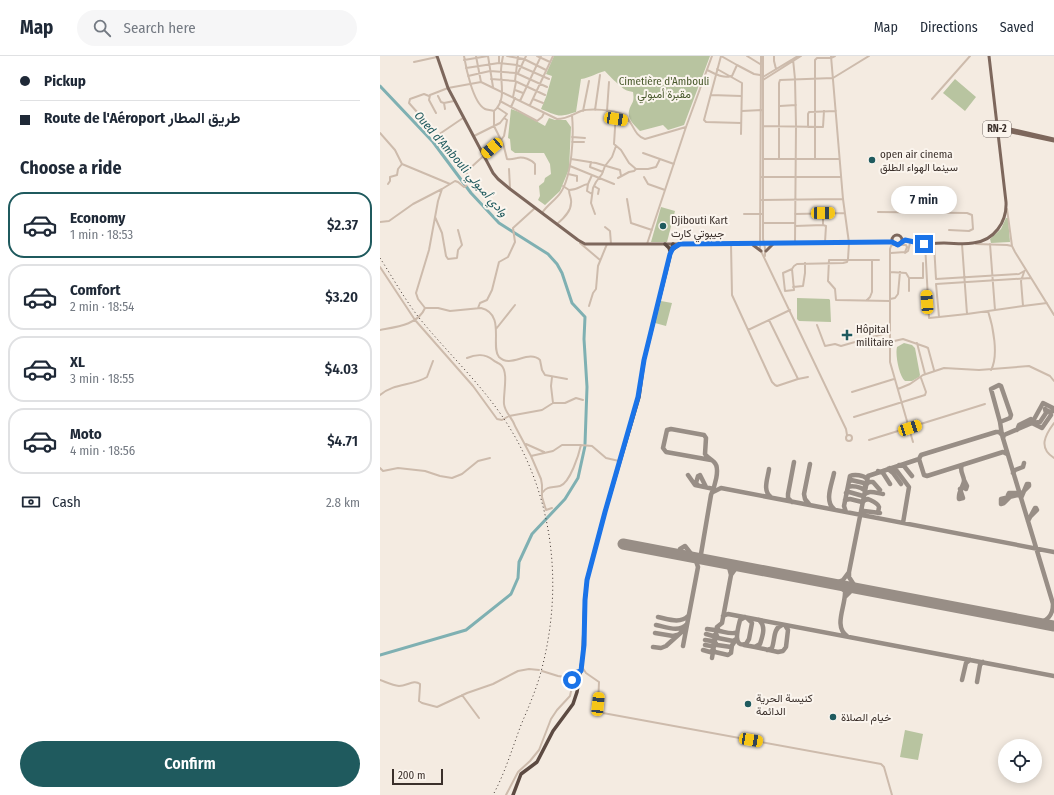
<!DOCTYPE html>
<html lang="en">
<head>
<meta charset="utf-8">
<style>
  body { margin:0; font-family:"Fira Sans Condensed",Vazirmatn,sans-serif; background:#f6f6f7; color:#1f2937; height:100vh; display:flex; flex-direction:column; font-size:15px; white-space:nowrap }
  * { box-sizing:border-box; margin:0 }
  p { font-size:13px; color:#747a83 }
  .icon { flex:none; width:22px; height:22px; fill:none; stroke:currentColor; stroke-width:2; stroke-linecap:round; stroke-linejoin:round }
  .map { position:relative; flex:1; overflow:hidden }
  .sheet { display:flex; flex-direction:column; background:#fff; width:380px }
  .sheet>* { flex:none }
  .hud { display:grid; align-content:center; height:88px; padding:0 20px; background:#fff }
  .controls { position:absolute; left:618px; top:683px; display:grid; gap:8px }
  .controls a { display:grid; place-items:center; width:44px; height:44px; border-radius:50%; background:#fff; box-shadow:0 2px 10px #0003; font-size:20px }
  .scale { position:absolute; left:12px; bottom:10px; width:51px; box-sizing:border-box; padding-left:4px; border:2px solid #3b302b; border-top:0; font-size:11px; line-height:14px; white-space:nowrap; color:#3b302b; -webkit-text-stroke:3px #fbf5ee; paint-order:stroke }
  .end { position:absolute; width:18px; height:18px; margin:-9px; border:5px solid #1a73e8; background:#fff; box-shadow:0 0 0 2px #fff }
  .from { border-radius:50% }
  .bubble { position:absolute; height:28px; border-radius:14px; background:#fff; box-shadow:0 2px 10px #0003; font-size:13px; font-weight:600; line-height:28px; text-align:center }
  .car { position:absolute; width:12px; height:24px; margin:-12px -6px; border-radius:5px; box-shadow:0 0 3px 1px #0007; background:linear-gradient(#f5c518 24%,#345 0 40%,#f5c518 0 76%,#345 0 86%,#f5c518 0) }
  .hud b { display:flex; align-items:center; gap:14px; height:38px; font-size:15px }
  .hud b+b { border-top:1px solid #e0e1e3 }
  .hud i { width:10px; height:10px; background:#1f2937 }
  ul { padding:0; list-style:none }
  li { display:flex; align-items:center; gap:12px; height:66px; margin:0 8px 6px; padding:0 12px; border:2px solid #e0e1e3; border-radius:16px }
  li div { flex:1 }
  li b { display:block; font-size:15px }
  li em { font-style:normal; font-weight:600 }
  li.current { border-color:#1f5a5e }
  li>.icon { width:36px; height:36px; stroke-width:1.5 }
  h2 { padding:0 20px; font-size:18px; line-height:48px }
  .pay { display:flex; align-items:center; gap:10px; height:44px; padding:0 20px; font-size:15px }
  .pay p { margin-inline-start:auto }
  .button { display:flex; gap:8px; margin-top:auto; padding:8px 20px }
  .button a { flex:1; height:46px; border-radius:24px; background:#1f5a5e; color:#fff; font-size:16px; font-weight:600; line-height:46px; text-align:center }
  header { display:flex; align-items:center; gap:24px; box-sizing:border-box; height:56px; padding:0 20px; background:#fff; border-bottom:1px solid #e0e1e3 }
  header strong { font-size:19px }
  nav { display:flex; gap:22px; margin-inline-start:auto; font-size:14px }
  .search { width:280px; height:36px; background:#f6f6f7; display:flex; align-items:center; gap:10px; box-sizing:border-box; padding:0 14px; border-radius:22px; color:#747a83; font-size:15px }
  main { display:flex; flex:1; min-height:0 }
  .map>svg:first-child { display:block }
</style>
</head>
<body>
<header>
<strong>Map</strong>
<div class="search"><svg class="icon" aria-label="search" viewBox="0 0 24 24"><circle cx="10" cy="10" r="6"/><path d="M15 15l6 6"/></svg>Search here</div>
<nav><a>Map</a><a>Directions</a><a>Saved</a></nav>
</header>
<main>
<section class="sheet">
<div class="hud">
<b><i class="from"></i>Pickup</b>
<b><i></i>Route de l'Aéroport طريق المطار</b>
</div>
<h2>Choose a ride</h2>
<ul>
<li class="current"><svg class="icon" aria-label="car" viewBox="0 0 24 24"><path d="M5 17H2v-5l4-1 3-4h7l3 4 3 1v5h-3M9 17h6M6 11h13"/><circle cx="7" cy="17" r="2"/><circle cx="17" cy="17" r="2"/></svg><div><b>Economy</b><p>1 min · 18:53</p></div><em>$2.37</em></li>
<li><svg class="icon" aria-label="car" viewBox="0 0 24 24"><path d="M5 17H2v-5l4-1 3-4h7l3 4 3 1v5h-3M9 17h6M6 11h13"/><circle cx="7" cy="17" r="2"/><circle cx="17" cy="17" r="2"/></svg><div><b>Comfort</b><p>2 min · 18:54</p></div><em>$3.20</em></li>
<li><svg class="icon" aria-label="car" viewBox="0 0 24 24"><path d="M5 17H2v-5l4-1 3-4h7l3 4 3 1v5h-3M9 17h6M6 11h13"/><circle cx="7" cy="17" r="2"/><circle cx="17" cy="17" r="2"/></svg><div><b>XL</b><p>3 min · 18:55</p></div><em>$4.03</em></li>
<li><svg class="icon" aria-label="car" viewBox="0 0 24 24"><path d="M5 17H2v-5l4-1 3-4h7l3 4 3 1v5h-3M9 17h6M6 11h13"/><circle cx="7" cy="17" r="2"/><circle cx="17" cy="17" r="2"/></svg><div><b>Moto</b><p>4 min · 18:56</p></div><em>$4.71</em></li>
</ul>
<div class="pay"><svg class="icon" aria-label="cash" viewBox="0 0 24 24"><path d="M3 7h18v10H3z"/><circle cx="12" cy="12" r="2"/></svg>Cash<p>2.8 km</p></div>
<div class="button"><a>Confirm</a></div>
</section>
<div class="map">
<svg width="674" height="739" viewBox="0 0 674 739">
  <rect width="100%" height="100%" fill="#f4ebe1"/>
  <path fill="#b8c4a0" d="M 174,0 L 330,0 L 304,69 L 288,74 L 283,69 L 260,75 C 255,70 247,63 249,55 C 251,46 255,48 253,36 C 250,35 247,35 244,33 C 241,31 227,18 225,15 C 216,17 210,22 201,23 L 196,56 C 177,62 179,60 161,53 L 166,41 L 172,20 L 166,18 Z
    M 575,23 L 596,41 L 585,55 L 563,37 Z
    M 131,53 L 142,57 L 165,70 L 169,62 L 175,64 L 186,64 L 191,71 L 189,113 L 180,135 L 165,149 L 158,144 L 160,140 L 159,130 L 164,126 L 165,122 L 171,118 L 170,108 L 164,97 L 135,97 L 131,94 L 130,83 L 128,82 Z
    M 281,151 L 295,155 L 287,186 L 271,186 Z
    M 626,162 L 628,162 L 630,186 L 611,187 L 610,183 L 621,173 Z
    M 417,242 L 449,243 L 450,244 L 451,266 L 419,265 L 417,263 Z
    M 281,245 L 292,247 L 286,270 L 275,267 Z
    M 524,287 L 532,289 L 535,292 L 540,319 L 539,321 L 532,325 L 525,325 C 519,320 515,298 517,291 Z
    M 525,674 L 543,678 L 538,704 L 520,701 Z"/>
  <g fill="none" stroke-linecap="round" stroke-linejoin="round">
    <path stroke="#7fb0b2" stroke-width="3" d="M 0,30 L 53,86 L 91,137 L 119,167 L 168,198 L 177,208 L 182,217 L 192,247 L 205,261 L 204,283 L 207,331 L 205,388
      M 0,599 L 86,574 L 131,538 L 138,522 L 139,506 L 152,478 L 185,443 L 198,422 L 205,390"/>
    <path stroke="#988e86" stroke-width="4.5" d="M 620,366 L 630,362 L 631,359 L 621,330 L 619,329 L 611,333 L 620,366 L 622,379 L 674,551
      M 652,367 L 662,372 L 671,359 L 670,356 L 666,354
      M 652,367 L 660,366 L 666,357 L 665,353
      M 637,374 L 639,369 L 651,363 L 652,364 L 653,366
      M 622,379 L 619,376 L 616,376 L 541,399 L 539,403 L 544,419 L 547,420 L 623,396 L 627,398
      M 623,382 L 624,379 L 652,367 L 663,347 L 673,352 L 673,355 L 670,356
      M 519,409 L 524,410 L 532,420
      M 510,412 L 517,415 L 529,431 L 523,467
      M 389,413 C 388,422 382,435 391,441
      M 508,413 L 513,417 L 521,428
      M 498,415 L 503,417 L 510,428
      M 633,417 L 635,414 L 643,411 L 644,407
      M 308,419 L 315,429 L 334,433
      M 320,419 L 326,431
      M 584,424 L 587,430 L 586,433 L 584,432 Z
      M 469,426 L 471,424 L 484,427 L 485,429
      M 318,429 L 316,427 L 318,420
      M 485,430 L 489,426 L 493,426 L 500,434
      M 468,431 C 472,429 481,431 484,434
      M 580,433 L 583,442 L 579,443 C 578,436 583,431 584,425 C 584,419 579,415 582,409
      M 333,436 L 341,432 L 674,496
      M 466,437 L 469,436 L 483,440 C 488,433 496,437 503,438
      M 640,439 L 637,437 L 629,437 L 628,439 L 630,441 L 624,447 L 621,448 L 621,443 L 638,439 L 640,440
      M 641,442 L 647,428 L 649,428 L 649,430 L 642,437
      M 465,444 L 470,443 L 482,446
      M 412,446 L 408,442 L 408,438 L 414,406
      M 483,446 L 485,444 L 488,443 C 492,445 498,447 499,451 L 498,457
      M 429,448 L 425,443 L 424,438 L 430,408
      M 454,453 C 444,445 452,428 454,417
      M 466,456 L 464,450 L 470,420 C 474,418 484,419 487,423
      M 480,459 L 484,455 L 500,457
      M 648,465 L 655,452 L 656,452 L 657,454 L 649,462
      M 301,499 L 300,493 L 305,490 L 312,499 L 316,502
      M 323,503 L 321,498 L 331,439 C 334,432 341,412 334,406 C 331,403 328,402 325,398 L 326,382 L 324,379 L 291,373 L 287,374 L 283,392 L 286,396 L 331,404
      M 469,516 L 488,420 L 539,403
      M 351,519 L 356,512 L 362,510
      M 454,528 L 463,524 L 469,516 L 469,521 L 476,532
      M 457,529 L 465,535 C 466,550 453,570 467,580
      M 465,541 L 471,535 L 478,533
      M 343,560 L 348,558 L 674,620
      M 278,561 C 288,563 300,568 308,560
      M 365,561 L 360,564 C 358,572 352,592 366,588 L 369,583 L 372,567 L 367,562
      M 656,567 C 667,566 673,559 673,548
      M 276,569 C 286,571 299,577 307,568
      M 337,571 L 339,575 C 345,576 353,579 357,576
      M 327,573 L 335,574 L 337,573
      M 275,577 L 293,580 L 297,579
      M 326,578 L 333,580 L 336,578 L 338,582 L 353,585 L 356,583
      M 325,584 L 332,585 L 335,584
      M 335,586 L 337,589 L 351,591 L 355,585
      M 325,589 L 331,590 L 334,589
      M 364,589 L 375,591 L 380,588 C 383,579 386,570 379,564
      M 303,590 L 318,511 L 316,505 L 313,501
      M 273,591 L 281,592 L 286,590 L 306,572
      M 375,591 L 398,596 L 403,595 L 406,591 L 408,574 L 405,569
      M 333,593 L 335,596 L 348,599 L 351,597 L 352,589
      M 323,594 L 330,596 L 333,594
      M 387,594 L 392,592 C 395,584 393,572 402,569
      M 332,602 L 337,571 L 342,567 L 351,519 L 349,511 L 344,507
      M 582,624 L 586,607 L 590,604
      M 597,626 L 600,609 L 603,606"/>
    <path stroke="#988e86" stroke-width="11" d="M 243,488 L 674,570"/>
    <path stroke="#cdbbac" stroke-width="2" d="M 84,0 C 86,12 93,47 105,53 C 107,54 111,54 114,55 C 126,45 121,29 121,16 C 121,11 122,5 123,0
      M 96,0 L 101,26
      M 108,0 L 113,31
      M 119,0 L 119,7
      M 127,0 L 144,3 L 166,14
      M 157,0 L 170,6
      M 367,0 L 380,8
      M 381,0 L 380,193 L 466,373 L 467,379
      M 383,0 L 383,183 L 385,192 L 385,200
      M 394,0 L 394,5 L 396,13
      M 413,3 L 415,23 L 416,70 L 415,186
      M 84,4 L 108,0
      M 34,6 L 57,1
      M 357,9 L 341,0 L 324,64 L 326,66 L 361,67
      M 86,12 L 119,7 L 137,9 L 169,23
      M 337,13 L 362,27 L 361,78
      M 327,14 C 334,17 343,23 351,20
      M 138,17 L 146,0
      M 88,20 L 110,15 L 136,17 L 167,31
      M 352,20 L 357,9 L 374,18 L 380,19
      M 383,21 L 418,0
      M 111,23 L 135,25 L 165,39
      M 383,24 L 421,0
      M 135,25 L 138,0
      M 135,34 L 143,37
      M 331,39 L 361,40
      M 58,40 L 61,46 L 64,47 L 65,53
      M 133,41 L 136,26
      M 153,43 L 163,47
      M 552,43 L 590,0
      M 120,45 L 157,65 L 162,61 L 164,57
      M 140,45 L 161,0
      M 64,47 L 74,45
      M 150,49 L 173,0
      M 400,50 L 416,49
      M 131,51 L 135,42
      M 215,54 L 220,19
      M 203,55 L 209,25
      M 227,55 L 229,26
      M 362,55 L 382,54
      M 37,56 L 29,47 L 30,43 L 44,38 L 49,40
      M 236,56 L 234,88 L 241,94 L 249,107 L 256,113 L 268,113 L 276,111 L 280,103
      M 56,57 L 49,44 L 50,39 L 68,32 L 101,26 L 177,63 C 187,63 193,58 201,55 C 210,52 234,54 242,58 C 253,63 253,80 265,83 L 306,71
      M 124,62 L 127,64 L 124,80 L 121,84 L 124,91 L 127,103 C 131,104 133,103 137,102 C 143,100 152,104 155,108 L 155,118
      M 236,63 L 248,65
      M 383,70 L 443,71 L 444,55
      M 428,71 L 428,58 L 429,56 L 456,55
      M 0,77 L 15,94 L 22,108 L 70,128
      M 58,79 L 83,62
      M 94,80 L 120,67 L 127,58 L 118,52
      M 192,81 L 205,82
      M 192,86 L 204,86
      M 263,97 L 294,108
      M 191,103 L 216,107 L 240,114 L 241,120
      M 383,103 L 459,103
      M 399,103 L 399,27 L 400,24 L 453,22 L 489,0
      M 435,103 L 435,4 L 437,2 L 451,2 L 455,0
      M 211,106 L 210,111 L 223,116
      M 190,110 L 234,128
      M 129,113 L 130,132
      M 188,118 L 197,120 L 197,125
      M 264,121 L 268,128 L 285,134
      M 382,121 L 461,121
      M 238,122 L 249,116 L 254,115 L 256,113
      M 8,128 L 10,125 L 10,121 L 17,119 L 18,113 L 22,108
      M 208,128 L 207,135 L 212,138
      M 183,130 L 189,134 C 198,134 201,129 208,128 L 212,119
      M 214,130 L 219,133 L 218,138
      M 62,133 L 58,145 L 49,194 L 36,237 L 38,243 L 45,252 L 58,252 L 70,255 L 101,252 C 126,258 110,291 119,301 C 131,313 148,293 160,304 L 162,314 L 165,319 L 187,323
      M 247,143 L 251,167 L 272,174
      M 382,144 L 463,143
      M 627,153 L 632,190 L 635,196 L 674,259
      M 498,156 L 587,157 L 592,159 L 593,173 L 589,175 L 569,174
      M 162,157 C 167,149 176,144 181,136 C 192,119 194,80 192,59
      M 215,158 L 211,147 L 213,132 L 216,126 L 222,118 L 225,110 L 232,101 L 236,90
      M 364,158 L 382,158
      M 415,158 L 464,157
      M 55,161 L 62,177 L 66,200 L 68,203 L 77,202 L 78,194 L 82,189 L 78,174
      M 0,166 L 9,165 L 33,148 L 62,133 L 75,125 L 78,126 L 84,131 L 86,130 L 87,115 L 121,84 L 114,70 L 114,55
      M 384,167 L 415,167
      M 177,168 C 183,163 191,156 191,147 C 192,143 189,139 189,134
      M 443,169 L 446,170 L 445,186
      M 415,170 L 443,169 L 443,157
      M 225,171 L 230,175 L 231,188
      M 200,187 L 220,204
      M 545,187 L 549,262 L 559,261
      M 267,188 L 306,71 L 332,0
      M 351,188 L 352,239 L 392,326 L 395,329 L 397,330 L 418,323
      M 514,188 L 511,190 L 510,193 L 510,306 L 533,386
      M 554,188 L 556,223 L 639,218 L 646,214
      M 582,188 L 587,258 L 643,250 L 641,225 L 644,216
      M 596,188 L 627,189 L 632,190
      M 610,188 L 615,254
      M 511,197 L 525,196 L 527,191 L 526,189 L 519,189
      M 525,197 L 528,195 L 530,187 L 533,186
      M 492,204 L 499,204
      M 0,211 L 35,264 L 93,330 L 117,363 L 122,364 L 129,360 L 162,354 L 173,347 L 185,347 L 196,342 L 203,344
      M 412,213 L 403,217 L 405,235 L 414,234 L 412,213 L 414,210 L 417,208 L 463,207 L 467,206 L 468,203 L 469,187 L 463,143 L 451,0
      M 510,216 L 526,217 L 529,222 L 529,235
      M 529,222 L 543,222 L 543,207
      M 413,231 L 423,230 L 425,217 L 425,207
      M 510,243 L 515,242 L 518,238 L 520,216
      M 487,244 L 490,241 L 492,236 L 492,204 L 449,204 L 448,225 L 455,233 L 456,244 L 510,245
      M 209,250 L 213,237 L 216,233 L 218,210 L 227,188
      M 643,250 L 667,247
      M 98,252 L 100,247 L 107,244 L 112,234 L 119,206 L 128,201 L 135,186 L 133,172 L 155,152
      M 608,255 C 613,270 619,300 611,314
      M 587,258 L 559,261 L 556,228 L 651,222
      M 389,264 L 418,323 L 428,321
      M 437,269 L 445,290 L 455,288 L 461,290 L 510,276
      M 116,273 L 135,249
      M 0,274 C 16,271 38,269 45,252
      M 368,274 L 410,254
      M 510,286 L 523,283 L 546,291 L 548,292 L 554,314
      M 537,287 L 545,318
      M 87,302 C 96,298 106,298 113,304 C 115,306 119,307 121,309 C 129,316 123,338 124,348 C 125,357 132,361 135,370 L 151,400 L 161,423 L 162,429 L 162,441 L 166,454 L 172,452
      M 172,321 L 171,330 L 173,347
      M 518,333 L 530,328 L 543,319 L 564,312 L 599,314 L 649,310 L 670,320 L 674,325
      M 472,336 L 514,323
      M 0,339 C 14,327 32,330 47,321 L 53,305
      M 474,361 L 545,339 L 546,336 L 541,322
      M 674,367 C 665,379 658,392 674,402
      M466 382a3 3 0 1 1 6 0a3 3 0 1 1-6 0Z
      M 489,384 L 605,348
      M 146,388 L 164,396
      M 151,400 L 173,395 L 182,389 L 201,389 L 212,390 L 226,402 L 239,405
      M 0,412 L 3,415 L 18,412 L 45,415 L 60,420 L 72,422 L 82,418 L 98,405 L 110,402
      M 163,436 C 167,430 173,432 180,430 C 190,427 199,398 201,389
      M 202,611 L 206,617 L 219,626 L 218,650 L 223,657 L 501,708 L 504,711 L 512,739
      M 162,615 L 178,620 L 185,621 L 201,615
      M 0,624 C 6,626 12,629 19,630 C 27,630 34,623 40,628 L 40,630 L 39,645 L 42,647 L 57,651 L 87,637 L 113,628 L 138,615 L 149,613 L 159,614
      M 82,639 L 99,662
      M 126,739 L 138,716 L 150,705 L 159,694 L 171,663 L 177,654 L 190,640 L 193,626 L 188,619"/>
    <path stroke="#7d675c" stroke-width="3" d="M 57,0 L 68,32 L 113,117 L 118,123 L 130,133 L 198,184 L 205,188 L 293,188 L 512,186
      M 617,70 L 674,83
      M 617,73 L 674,85
      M512 184a5 5 0 1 1 10 0a5 5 0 1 1-10 0Z
      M 521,186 C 528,183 535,187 543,187 C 550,188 557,187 564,187 C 574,187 583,189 593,187 C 614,185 627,166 626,146 L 609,0
      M 373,189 L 381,195
      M 386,195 L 393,188"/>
    <path stroke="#5c4a42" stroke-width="3.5" d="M 285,188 L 289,192 L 290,195
      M 292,194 L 300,188
      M 133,739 L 141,718 L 157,706 L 173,675 L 193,648 L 197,636 L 203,599 L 205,544 L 207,524 L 225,456 L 259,341 L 264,304 L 293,188"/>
    <path stroke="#3b302b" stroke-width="1" stroke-dasharray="1 3" stroke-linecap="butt" d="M 0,202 C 13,222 25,244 40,263 C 67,296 98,325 122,360 C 173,434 184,527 162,612 C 157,632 149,650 141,669 C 132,693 125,717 113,739"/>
  </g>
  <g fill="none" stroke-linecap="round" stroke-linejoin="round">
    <path stroke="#1a73e8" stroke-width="5" d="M 192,624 L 188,619 L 201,615 L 204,589 L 205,544 L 207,524 L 225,456 L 258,341 L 264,304 L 290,198 L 293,192 L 300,188 L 506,186 L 512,186 L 518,189 L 525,184 L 544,188"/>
  </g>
  <g fill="#1f5a5e" stroke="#fbf5ee" stroke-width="1.5">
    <circle cx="492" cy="104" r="4"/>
    <circle cx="283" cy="170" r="4"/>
    <path d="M465 273h4v4h4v4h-4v4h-4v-4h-4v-4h4z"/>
    <circle cx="368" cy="648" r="4"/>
    <circle cx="453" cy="661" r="4"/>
  </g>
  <g text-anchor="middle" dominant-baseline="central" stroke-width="4" stroke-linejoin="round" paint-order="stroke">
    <rect fill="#fbf5ee" stroke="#756b66" stroke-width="1" x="603" y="65" width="28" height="16" rx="3"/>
    <g font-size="10" font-weight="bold" fill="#3b302b">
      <text x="617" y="73">RN-2</text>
    </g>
    <g font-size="11" fill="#4a5a2e" stroke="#fbf5ee">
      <text x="284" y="25">Cimetière d'Ambouli<tspan x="284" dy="13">مقبرة أمبولي</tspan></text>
    </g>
    <g font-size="11" fill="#3b302b" stroke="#fbf5ee" text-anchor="start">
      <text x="500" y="98">open air cinema<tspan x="500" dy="13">سينما الهواء الطلق</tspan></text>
      <text x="291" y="164">Djibouti Kart<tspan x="291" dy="13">جيبوتي كارت</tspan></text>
      <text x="476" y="273">Hôpital<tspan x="476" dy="13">militaire</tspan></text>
      <text x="376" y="642">كنيسة الحرية<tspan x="376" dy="13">الدائمة</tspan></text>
      <text x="461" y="661">خيام الصلاة</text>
    </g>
    <g font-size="12" font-style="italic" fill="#1f5a5e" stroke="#fbf5ee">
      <text transform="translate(81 108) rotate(49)">Oued d'Ambouli وادي أمبولي</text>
    </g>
  </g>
</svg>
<div class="controls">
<a><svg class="icon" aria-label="locate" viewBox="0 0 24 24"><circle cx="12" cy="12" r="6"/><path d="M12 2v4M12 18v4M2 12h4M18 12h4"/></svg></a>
</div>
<div class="scale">200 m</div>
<i class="end from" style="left:192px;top:624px"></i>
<i class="end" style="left:544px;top:188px"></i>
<div class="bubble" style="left:511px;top:130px;width:66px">7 min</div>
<i class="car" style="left:236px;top:63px;rotate:99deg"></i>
<i class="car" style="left:112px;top:92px;rotate:229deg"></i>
<i class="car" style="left:443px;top:157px;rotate:89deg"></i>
<i class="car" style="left:547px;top:246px;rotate:356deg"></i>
<i class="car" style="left:530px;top:372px;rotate:72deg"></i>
<i class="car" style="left:218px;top:648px;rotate:6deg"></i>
<i class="car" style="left:371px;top:684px;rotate:100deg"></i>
</div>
</main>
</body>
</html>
